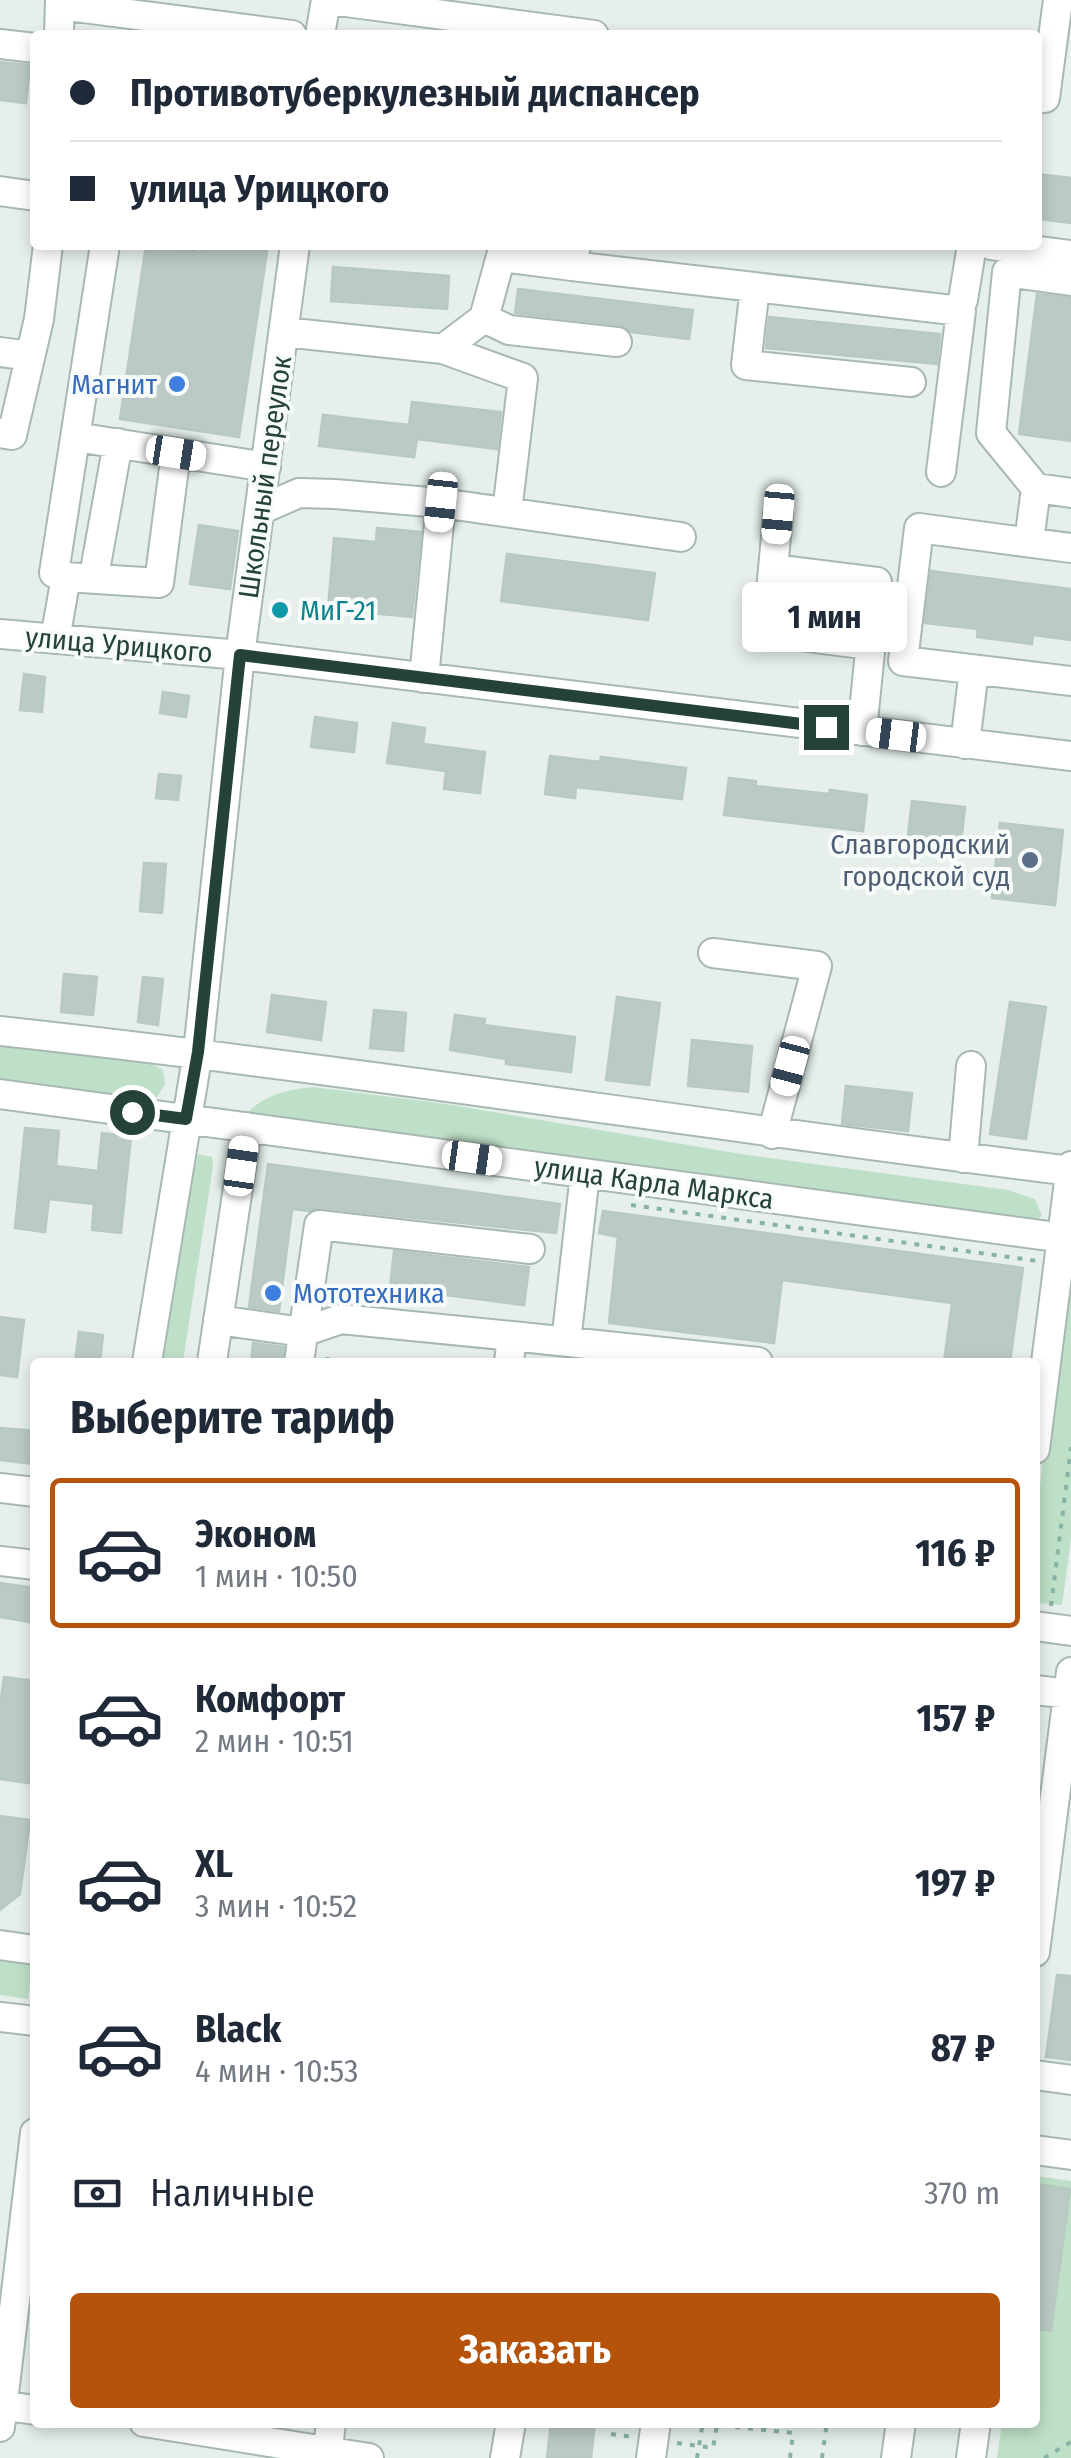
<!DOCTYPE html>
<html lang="ru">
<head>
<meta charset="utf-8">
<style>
  body { margin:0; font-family:"Fira Sans Condensed",sans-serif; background:#f2f2f3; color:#1f2937; height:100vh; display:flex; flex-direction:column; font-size:38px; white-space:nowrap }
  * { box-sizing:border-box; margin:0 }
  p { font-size:32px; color:#747a83 }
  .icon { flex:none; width:55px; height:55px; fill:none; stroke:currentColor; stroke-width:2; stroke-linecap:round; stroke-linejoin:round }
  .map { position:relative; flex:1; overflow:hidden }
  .drawer { position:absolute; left:30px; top:1358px; width:1010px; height:1070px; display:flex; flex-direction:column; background:#fff; border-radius:10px; box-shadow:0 5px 15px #0003 }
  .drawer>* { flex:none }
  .guide { position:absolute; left:30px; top:30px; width:1012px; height:220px; border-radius:10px; box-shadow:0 5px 15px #0003; display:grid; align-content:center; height:220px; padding:0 40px; background:#fff }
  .end { position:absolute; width:45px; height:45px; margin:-22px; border:12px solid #24423a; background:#fff; box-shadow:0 0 0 5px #fff }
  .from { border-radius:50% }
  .bubble { position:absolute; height:70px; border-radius:10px; background:#fff; box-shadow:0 5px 15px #0003; font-size:32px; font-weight:700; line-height:70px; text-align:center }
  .car { position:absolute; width:30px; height:60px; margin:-30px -15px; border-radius:12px; box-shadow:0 0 8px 2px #0007; background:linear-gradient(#fff 24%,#345 0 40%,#fff 0 76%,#345 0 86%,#fff 0) }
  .guide b { display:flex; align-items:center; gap:35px; height:95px; font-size:38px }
  .guide b+b { border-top:2px solid #e0e1e3 }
  .guide i { width:25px; height:25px; background:#1f2937 }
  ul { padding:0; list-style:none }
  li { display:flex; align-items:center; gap:30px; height:150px; margin:0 20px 15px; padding:0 20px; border:5px solid transparent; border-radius:10px }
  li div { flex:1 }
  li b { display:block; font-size:38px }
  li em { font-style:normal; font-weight:700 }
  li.on { border-color:#b45309 }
  li>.icon { width:90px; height:90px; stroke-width:1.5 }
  h2 { padding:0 40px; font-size:45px; line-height:120px }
  .pay { display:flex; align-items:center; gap:25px; height:110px; padding:0 40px; font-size:38px }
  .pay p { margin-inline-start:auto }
  .button { display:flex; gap:20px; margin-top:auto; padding:20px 40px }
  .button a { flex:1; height:115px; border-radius:10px; background:#b45309; color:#fff; font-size:40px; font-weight:700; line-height:115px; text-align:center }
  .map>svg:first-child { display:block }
</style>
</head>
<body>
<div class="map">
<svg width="1071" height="2458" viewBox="0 0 1071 2458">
  <rect width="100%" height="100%" fill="#e6efeb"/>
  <path fill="#bfe0c8" d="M 0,1042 L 146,1061 L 163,1070 L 165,1084 L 157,1097 L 129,1100 L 0,1082 Z
    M 313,1087 L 446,1104 L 747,1155 L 1008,1190 L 1035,1199 L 1042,1216 L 1023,1229 L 246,1114 C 265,1094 287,1090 313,1087 Z
    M 198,1154 L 212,1157 L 213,1166 L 183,1362 L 163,1362 L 184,1206 Z
    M 1066,1268 L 1071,1269 L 1071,1538 L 1062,1605 L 1035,1603 L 1035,1528 Z
    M 0,1956 L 33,1960 L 28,1999 L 0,1995 Z
    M 1036,2176 L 1071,2181 L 1071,2458 L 997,2458 L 1002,2423 L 1035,2422 Z"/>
  <path fill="#bbcac4" stroke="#b8c9c2" stroke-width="2.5" d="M 0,62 L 30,65 L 26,103 L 0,100 Z
    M 1038,174 L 1071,178 L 1071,223 L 1038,219 Z
    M 146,245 L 201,252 L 202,245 L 268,245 L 239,437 L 120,419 Z
    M 333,267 L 449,276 L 447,309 L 331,301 Z
    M 518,289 L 693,310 L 689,339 L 631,332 L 619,325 L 515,313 Z
    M 1037,294 L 1071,298 L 1071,441 L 1019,434 Z
    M 769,317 L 940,334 L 937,364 L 766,348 Z
    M 412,402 L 501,412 L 497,449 L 417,439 L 414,457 L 319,446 L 323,415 L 409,425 Z
    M 199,525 L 238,531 L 230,589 L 190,584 Z
    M 377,528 L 421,532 L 412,617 L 328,609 L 334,538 L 376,542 Z
    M 507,554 L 655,573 L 648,620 L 501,601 Z
    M 931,571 L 1071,589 L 1071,640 L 1033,635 L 1032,644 L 977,637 L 978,629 L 925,623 Z
    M 789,589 L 858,597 L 855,625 L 786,617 Z
    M 24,674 L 45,677 L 42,712 L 20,710 Z
    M 163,692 L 189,696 L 186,717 L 160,713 Z
    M 315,717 L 357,723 L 354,752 L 311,747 Z
    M 393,723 L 425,728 L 423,744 L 485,752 L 480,793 L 444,789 L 446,771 L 387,763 Z
    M 550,756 L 600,762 L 601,757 L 686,768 L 682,799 L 576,787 L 575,798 L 545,794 Z
    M 159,774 L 181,776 L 178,800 L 156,798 Z
    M 729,778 L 756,781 L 755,786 L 829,794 L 830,790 L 867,795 L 863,831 L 724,815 Z
    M 912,801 L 965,807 L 961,842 L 908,836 Z
    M 1000,823 L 1063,830 L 1055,905 L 992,898 Z
    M 144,863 L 166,864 L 162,913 L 140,911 Z
    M 64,974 L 97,977 L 93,1015 L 61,1012 Z
    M 143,977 L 163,979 L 158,1025 L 138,1022 Z
    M 272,995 L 326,1002 L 321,1040 L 267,1032 Z
    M 617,997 L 660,1003 L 649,1085 L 606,1080 Z
    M 1010,1002 L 1046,1007 L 1026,1139 L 990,1134 Z
    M 374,1010 L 406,1013 L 403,1051 L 370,1048 Z
    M 455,1015 L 485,1019 L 484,1025 L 575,1037 L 571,1072 L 506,1064 L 506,1059 L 450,1050 Z
    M 692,1040 L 752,1046 L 748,1092 L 688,1086 Z
    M 846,1086 L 912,1093 L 908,1131 L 842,1124 Z
    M 25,1128 L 59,1131 L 56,1166 L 98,1171 L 102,1133 L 131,1136 L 121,1233 L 92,1230 L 94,1204 L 49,1199 L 45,1232 L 15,1228 Z
    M 268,1164 L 560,1204 L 556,1233 L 321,1208 L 309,1211 L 292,1209 L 279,1311 L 249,1307 Z
    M 603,1211 L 1023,1268 L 1010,1362 L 944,1362 L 952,1303 L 782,1280 L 774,1343 L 609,1323 L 618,1237 L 599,1233 Z
    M 394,1251 L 529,1267 L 524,1305 L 390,1288 Z
    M 0,1317 L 24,1320 L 17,1377 L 0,1375 Z
    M 79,1332 L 103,1335 L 100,1362 L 75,1362 Z
    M 253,1343 L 284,1347 L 282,1362 L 251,1362 Z
    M 0,1428 L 35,1431 L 35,1464 L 0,1460 Z
    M 0,1583 L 35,1588 L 35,1623 L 0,1617 Z
    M 4,1677 L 35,1681 L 35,1784 L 0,1779 L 0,1705 Z
    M 0,1816 L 30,1820 L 20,1894 L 0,1910 Z
    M 1057,1975 L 1071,1976 L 1071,2060 L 1046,2057 Z
    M 1035,2184 L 1070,2189 L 1051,2331 L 1035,2329 Z
    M 551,2422 L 595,2422 L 591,2458 L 547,2458 Z"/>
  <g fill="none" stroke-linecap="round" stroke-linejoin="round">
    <g stroke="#a8b8b2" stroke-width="32">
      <path id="minor" d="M 331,0 L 594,35
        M 60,5 L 292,35
        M 59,35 L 60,0
        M 320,35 L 326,0
        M 0,44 L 35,48
        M 1045,98 L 1058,0
        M 0,191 L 35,196
        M 576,245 L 572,266 L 961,311 L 941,472
        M 991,245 L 1071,255
        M 502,257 L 572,266
        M 1071,281 L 1007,272 L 991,433 L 1036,488 L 1071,493
        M 755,287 L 746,365 L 911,382
        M 963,300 L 972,245
        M 484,318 L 509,330 L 617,342
        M 284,332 L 443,349 L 523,378 L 507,512
        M 443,349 L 484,318 L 504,245
        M 0,352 L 30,356
        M 0,433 L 12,435 L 39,319 L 48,245
        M 76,437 L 266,467
        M 260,510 L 299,493 L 335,494 L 441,503 L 681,537
        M 1029,542 L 1036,488
        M 1071,548 L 919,528 L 903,661 L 1071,681
        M 773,569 L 778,514
        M 94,576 L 118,443
        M 66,577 L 159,583 L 176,453
        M 0,634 L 240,655 L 1071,756
        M 55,639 L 66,577 L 54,573 L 105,245
        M 424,678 L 441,503
        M 862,731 L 877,582 L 773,569 L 767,632 L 870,645
        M 965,744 L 974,670
        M 713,953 L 817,966 L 772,1134
        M 0,1031 C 358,1070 714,1127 1071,1171
        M 0,1094 L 1071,1239
        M 963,1158 L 971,1066
        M 218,1320 L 303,1332 L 341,1319 L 512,1336 L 509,1362
        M 512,1336 L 758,1362
        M 566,1342 L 585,1174
        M 147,1362 L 198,1052 L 240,655 L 295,245
        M 212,1362 L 247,1127
        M 299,1362 L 319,1225 L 530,1249
        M 1035,1449 L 1071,1166
        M 0,1488 L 35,1492
        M 0,1561 L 35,1565
        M 1035,1626 L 1071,1631
        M 1035,1690 L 1071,1694
        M 0,1945 L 35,1950
        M 1035,1952 L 1071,1672
        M 0,2017 L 35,2021
        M 1035,2075 L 1071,2080
        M 1035,2150 L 1071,2155
        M 0,2405 L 35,2410
        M 144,2422 L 369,2458
        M 0,2427 L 35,2133
        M 328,2450 L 331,2422
        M 505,2458 L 511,2422
        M 651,2458 L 656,2422
        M 896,2458 L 901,2422
        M 971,2458 L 976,2422"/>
    </g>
    <path stroke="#86b3a5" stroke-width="4" stroke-dasharray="5 8" stroke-linecap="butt" d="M 631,1205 L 1038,1261
      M 325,1359 L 356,1362
      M 1051,1606 L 1071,1447
      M 1035,1741 L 1038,1715
      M 611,2434 L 633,2437
      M 677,2443 L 713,2448 L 717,2425 L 793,2433 L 790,2458
      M 697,2458 L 703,2422
      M 822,2458 L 827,2422
      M 1044,2458 L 1071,2442"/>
    <use href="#minor" stroke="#fff" stroke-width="28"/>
  </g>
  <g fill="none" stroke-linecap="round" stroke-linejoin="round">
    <path stroke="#24423a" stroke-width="12" d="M 132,1112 L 186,1119 L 198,1052 L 240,655 L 826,727"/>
  </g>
  <g fill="#3f7fe0" stroke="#f7fbf9" stroke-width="4">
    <circle cx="177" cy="384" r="10"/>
    <circle cx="273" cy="1293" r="10"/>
  </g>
  <circle fill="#0f9aa8" stroke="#f7fbf9" stroke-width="4" cx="280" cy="610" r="10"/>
  <circle fill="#5c6f8a" stroke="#f7fbf9" stroke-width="4" cx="1030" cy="860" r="10"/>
  <g text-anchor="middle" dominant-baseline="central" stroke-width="8" stroke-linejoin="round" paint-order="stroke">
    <g font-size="28" fill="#366cbe" stroke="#f7fbf9" text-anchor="end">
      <text x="157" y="384">Магнит</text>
      <text x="293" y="1293" text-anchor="start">Мототехника</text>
    </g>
    <g font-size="28" fill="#24423a" stroke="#f7fbf9">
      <text transform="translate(265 477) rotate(-82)">Школьный переулок</text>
      <text transform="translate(119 645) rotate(5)">улица Урицкого</text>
      <text transform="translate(654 1183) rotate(8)">улица Карла Маркса</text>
    </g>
    <g font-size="28" fill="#0d838f" stroke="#f7fbf9" text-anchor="start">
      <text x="300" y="610">МиГ-21</text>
    </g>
    <g font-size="28" fill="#4e5e75" stroke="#f7fbf9" text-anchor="end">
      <text x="1010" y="844">Славгородский<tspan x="1010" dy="32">городской суд</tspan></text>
    </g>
  </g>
</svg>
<i class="end from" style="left:132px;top:1112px"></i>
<i class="end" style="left:826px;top:727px"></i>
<div class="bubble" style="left:742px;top:582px;width:165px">1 мин</div>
<i class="car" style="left:176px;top:453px;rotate:99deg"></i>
<i class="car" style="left:441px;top:502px;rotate:186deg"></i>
<i class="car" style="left:778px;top:514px;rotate:185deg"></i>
<i class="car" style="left:896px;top:735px;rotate:277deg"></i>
<i class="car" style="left:790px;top:1066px;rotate:195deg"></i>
<i class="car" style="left:472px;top:1158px;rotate:98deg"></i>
<i class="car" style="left:241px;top:1166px;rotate:8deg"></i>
<div class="guide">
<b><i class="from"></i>Противотуберкулезный диспансер</b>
<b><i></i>улица Урицкого</b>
</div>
<section class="drawer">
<h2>Выберите тариф</h2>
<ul>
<li class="on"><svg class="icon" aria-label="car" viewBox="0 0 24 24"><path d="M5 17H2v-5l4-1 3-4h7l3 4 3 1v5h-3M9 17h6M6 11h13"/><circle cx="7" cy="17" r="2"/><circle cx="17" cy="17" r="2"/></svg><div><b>Эконом</b><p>1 мин · 10:50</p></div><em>116 ₽</em></li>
<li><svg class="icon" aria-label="car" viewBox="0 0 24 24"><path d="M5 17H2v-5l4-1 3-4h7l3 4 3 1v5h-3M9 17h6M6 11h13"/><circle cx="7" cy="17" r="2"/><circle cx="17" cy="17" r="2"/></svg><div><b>Комфорт</b><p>2 мин · 10:51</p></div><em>157 ₽</em></li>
<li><svg class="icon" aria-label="car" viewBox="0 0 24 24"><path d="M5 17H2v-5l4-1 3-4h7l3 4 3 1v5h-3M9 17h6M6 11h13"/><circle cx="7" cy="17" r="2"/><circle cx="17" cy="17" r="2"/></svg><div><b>XL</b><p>3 мин · 10:52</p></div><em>197 ₽</em></li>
<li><svg class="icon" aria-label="car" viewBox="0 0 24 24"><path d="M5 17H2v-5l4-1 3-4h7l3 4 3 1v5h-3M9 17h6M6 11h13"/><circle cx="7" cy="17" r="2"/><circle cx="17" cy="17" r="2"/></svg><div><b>Black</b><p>4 мин · 10:53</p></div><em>87 ₽</em></li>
</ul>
<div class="pay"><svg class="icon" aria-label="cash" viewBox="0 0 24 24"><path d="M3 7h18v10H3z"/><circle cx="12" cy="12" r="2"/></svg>Наличные<p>370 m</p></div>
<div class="button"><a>Заказать</a></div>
</section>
</div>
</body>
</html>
